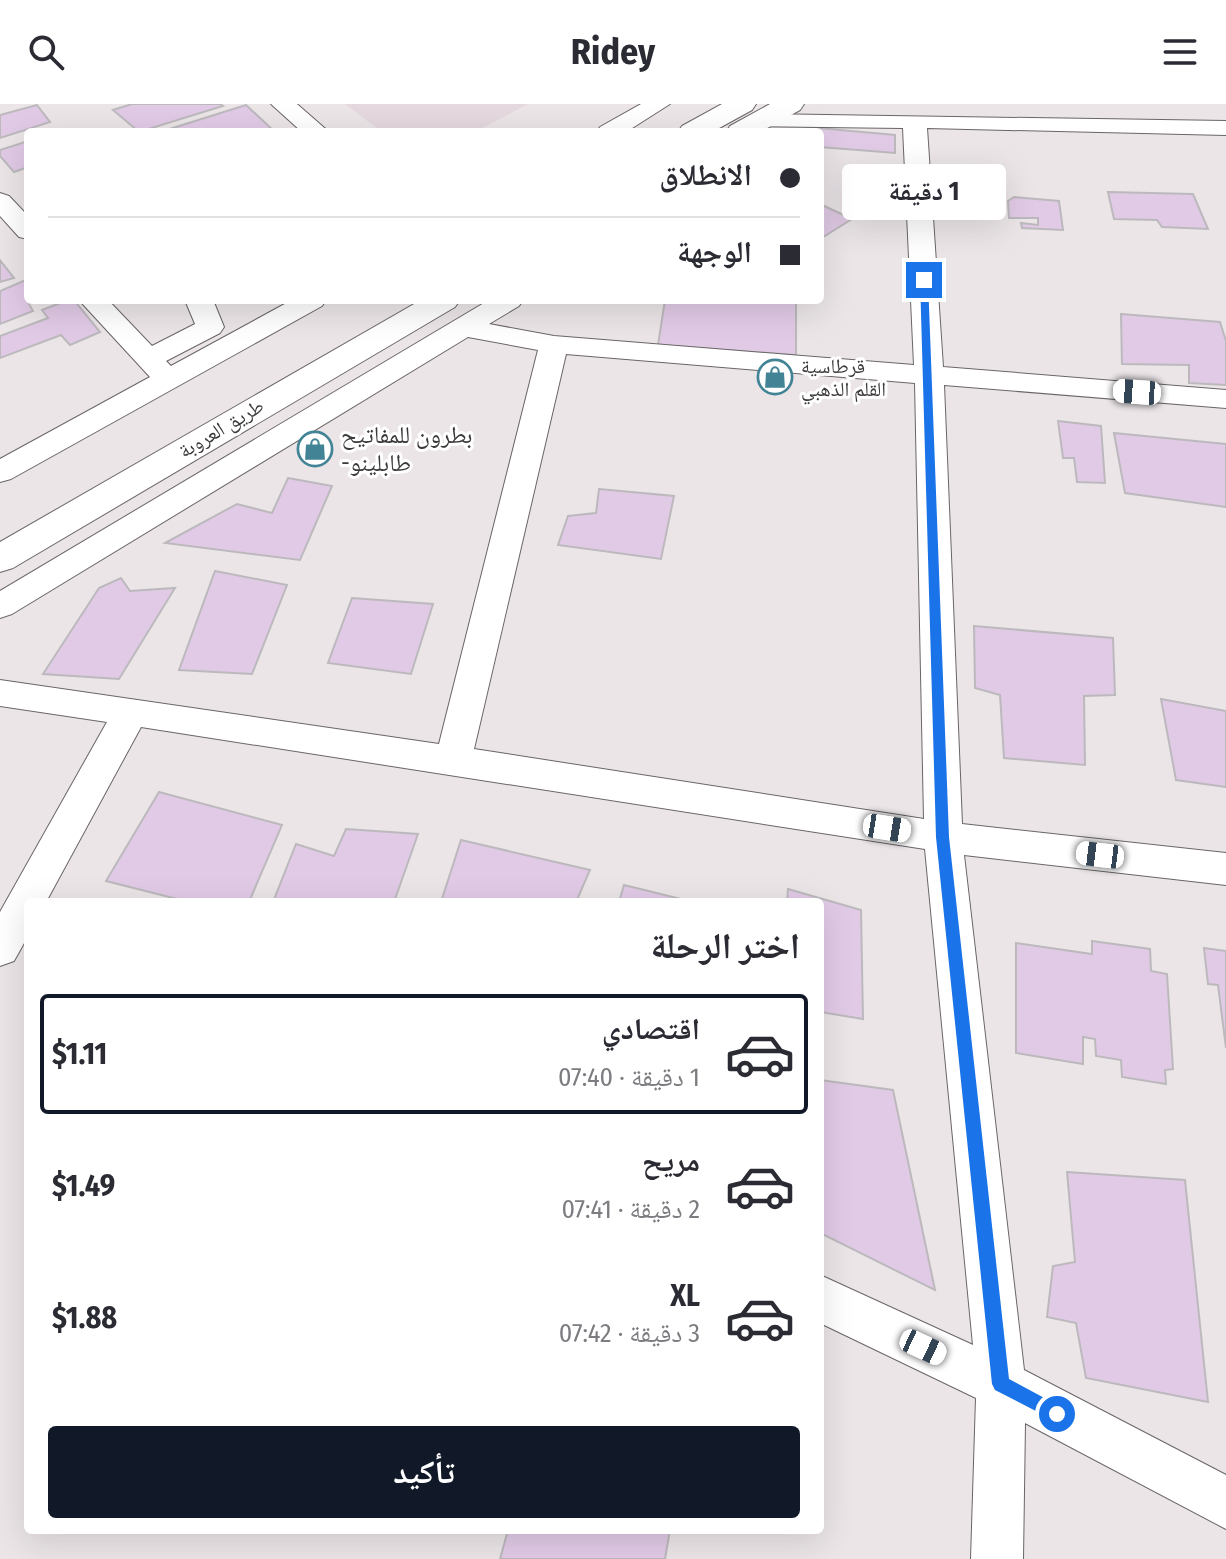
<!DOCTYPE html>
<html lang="ar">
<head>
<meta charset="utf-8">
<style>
  body { margin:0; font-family:"Fira Sans Condensed","Noto Naskh Arabic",sans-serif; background:#f2f2f3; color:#2b2b33; direction:rtl; height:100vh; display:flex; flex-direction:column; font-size:30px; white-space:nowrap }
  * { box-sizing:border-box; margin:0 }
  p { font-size:26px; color:#7c7c81 }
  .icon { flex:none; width:44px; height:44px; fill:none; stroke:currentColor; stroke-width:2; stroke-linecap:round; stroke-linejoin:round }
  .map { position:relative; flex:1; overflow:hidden; direction:ltr }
  .details { position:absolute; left:24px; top:794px; width:800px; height:636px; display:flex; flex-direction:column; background:#fff; border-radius:8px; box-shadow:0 8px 32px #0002; direction:rtl }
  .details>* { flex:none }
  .guide { position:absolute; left:24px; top:24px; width:800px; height:176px; border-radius:8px; box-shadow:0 8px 32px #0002; direction:rtl; display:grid; align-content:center; height:176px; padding:0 24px; background:#fff }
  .end { position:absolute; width:36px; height:36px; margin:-18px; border:10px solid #1a73e8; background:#fff; box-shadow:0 0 0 4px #fff }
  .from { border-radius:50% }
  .bubble { position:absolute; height:56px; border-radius:8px; background:#fff; box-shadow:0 8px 32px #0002; font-size:26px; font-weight:700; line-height:56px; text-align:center; direction:rtl }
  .car { position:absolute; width:24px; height:48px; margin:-24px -12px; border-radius:10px; box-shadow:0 0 6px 2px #0007; background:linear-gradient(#fff 24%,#345 0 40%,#fff 0 76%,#345 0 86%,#fff 0) }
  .guide b { display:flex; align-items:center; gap:28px; height:76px; font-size:30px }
  .guide b+b { border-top:2px solid #e1e1e2 }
  .guide i { width:20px; height:20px; background:#2b2b33 }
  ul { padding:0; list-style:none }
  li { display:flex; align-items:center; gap:24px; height:120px; margin:0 16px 12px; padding:0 8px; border:4px solid transparent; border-radius:8px }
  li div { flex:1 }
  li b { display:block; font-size:30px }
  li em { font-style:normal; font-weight:700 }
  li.on { border-color:#111827 }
  li>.icon { width:72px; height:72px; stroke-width:1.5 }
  h2 { padding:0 24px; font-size:36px; line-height:96px }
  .button { display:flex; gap:16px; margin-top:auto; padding:16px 24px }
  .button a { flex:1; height:92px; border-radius:8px; background:#111827; color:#fff; font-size:32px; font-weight:700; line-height:92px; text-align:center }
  header { display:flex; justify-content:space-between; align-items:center; height:104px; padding:0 24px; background:#fff; font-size:36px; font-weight:700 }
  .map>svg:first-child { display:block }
</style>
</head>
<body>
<header><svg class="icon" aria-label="menu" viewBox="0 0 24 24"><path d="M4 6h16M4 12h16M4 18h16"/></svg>Ridey<svg class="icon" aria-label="search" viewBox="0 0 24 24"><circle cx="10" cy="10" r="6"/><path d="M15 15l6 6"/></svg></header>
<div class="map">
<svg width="1226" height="1455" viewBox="0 0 1226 1455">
  <rect width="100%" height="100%" fill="#ebe5e8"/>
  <path fill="#e5d8df" d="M 345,0 L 528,0 L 475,28 L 382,28 Z"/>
  <path fill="#e1cae6" stroke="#bcb9bd" stroke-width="2" d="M 132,0 L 220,0 L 223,2 L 139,28 L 113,6 Z
    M 37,1 L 50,18 L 0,34 L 0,11 Z
    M 246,1 L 275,28 L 160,28 Z
    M 807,23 L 895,31 L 895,49 L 820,43 L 820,28 L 808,28 Z
    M 28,37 L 28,63 L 14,68 L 0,52 L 0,46 Z
    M 1108,88 L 1193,90 L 1208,125 L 1162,123 L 1157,116 L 1114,115 Z
    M 1014,93 L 1059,97 L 1063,126 L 1022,124 L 1021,119 L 1038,121 L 1038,114 L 1009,114 L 1008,97 Z
    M 820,100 L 852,115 L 820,135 Z
    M 0,156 L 14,174 L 0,178 Z
    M 28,175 L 28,196 L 37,196 L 29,200 L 33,207 L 0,220 L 0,187 Z
    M 68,196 L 74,196 L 100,228 L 70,241 L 61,231 L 0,254 L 0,232 L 48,214 L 42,206 Z
    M 665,196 L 796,196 L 796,251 L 658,241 Z
    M 1121,210 L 1220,218 L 1226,237 L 1226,281 L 1189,279 L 1189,261 L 1122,260 Z
    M 1058,317 L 1101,322 L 1105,379 L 1077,378 L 1074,354 L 1063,354 Z
    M 1114,329 L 1226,340 L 1226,403 L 1125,389 Z
    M 288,374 L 332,382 L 300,456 L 165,439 L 237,400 L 272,409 Z
    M 599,385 L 674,392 L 661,455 L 558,441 L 568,412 L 596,409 Z
    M 215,467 L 287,481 L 252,570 L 179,566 Z
    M 121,474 L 130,487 L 175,484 L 119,575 L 43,570 L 99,484 Z
    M 352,494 L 433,500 L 411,570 L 328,559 Z
    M 974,522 L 1113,534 L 1115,591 L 1084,592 L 1085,661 L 1004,654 L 1000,591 L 975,584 Z
    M 1161,595 L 1226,607 L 1226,683 L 1176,676 Z
    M 159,688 L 282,721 L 249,798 L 189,798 L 106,777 Z
    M 346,725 L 418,730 L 394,798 L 273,798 L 296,740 L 334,752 Z
    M 461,736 L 590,766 L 576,798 L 441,798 Z
    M 624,781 L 693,798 L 619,798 Z
    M 788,785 L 861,806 L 863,915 L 820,908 L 820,798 L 787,798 Z
    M 1092,837 L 1150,845 L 1151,867 L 1167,870 L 1173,965 L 1165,966 L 1166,980 L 1122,973 L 1121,956 L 1096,952 L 1095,935 L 1083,933 L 1083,960 L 1016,949 L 1016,839 L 1092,850 Z
    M 1204,844 L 1226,847 L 1226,944 L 1218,881 L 1208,880 Z
    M 820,976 L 893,986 L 935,1186 L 820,1129 Z
    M 1067,1068 L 1185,1076 L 1208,1298 L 1086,1274 L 1076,1219 L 1047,1213 L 1053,1162 L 1075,1158 Z
    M 508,1426 L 670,1426 L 665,1455 L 500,1455 Z"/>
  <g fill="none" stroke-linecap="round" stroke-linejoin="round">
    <g stroke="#6a6567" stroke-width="2">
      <path id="minor" d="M 271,0 L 297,0 L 329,28 L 302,28 Z
        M 641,0 L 670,0 L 626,28 L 597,28 L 600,23 Z
        M 760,10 L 1226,17 L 1226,31 L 927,24 L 943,263 L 1226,286 L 1226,304 L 944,281 L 962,720 L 1226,749 L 1226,781 L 964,751 L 1024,1266 L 1226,1371 L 1226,1425 L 1025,1319 L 1023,1455 L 971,1455 L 976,1294 L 820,1219 L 820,1171 L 973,1241 L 925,745 L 141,623 L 46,798 L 28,798 L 28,832 L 14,857 L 0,862 L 0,808 L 107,618 L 0,602 L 0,576 L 439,640 L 538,246 L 468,233 L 12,510 L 0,514 L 0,487 L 489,196 L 523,196 L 519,202 L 489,220 L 554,232 L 914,261 L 903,24 L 752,22 L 748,17 L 752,12 ZM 566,250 L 915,279 L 924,715 L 474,645 Z
        M 0,89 L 9,92 L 28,112 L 28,135 L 19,133 L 0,112 Z
        M 79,196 L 108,196 L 152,242 L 195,220 L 185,196 L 213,196 L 224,223 L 220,229 L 166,257 L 171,262 L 292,196 L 326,196 L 322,202 L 11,375 L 0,378 L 0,355 L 150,273 Z"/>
    </g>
    <g stroke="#6a6567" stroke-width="2">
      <path id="highway" d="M 722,0 L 756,0 L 752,6 L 712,28 L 678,28 L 682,22 Z
        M 770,0 L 804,0 L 800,6 L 760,28 L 726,28 L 730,22 Z
        M 421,196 L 460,196 L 455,203 L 13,464 L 0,468 L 0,438 Z"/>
    </g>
    <use href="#minor" fill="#fff" fill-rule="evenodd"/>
    <use href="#highway" fill="#fff" fill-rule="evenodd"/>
  </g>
  <path fill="#1a73e8" d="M 920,174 L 928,176 L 949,733 L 1009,1275 L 1063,1304 L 1066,1310 L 1063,1316 L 1057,1318 L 995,1286 L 992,1280 L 936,733 Z"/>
  <defs>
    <g id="shop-ring" transform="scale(1.8)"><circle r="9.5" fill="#fff" stroke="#428495" stroke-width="1.5"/><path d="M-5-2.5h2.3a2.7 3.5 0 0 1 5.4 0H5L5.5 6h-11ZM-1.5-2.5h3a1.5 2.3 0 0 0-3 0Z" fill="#428495"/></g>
  </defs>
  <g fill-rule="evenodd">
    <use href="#shop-ring" x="775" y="273"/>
    <use href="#shop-ring" x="315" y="345"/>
  </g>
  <g text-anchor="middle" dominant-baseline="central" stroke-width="6" stroke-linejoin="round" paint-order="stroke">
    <g font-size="20" fill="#3c393b" stroke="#fff" text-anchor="start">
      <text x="801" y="262">قرطاسية<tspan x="801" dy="23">القلم الذهبي</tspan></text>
    </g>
    <g font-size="20" fill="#3c393b" stroke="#fff">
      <text transform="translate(221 324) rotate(-31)">طريق العروبة</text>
    </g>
    <g font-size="24" fill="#3c393b" stroke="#fff" text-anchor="start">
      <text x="341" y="331">بطرون للمفاتيح<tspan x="341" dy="28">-طابلينو</tspan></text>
    </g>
  </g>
</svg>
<i class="end from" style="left:1057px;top:1310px"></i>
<i class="end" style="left:924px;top:176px"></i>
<div class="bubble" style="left:842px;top:60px;width:164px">1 دقيقة</div>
<i class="car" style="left:1137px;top:288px;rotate:274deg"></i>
<i class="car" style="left:887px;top:724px;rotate:99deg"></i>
<i class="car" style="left:1100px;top:751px;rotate:277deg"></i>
<i class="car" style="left:923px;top:1243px;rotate:115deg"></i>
<div class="guide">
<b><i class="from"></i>الانطلاق</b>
<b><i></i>الوجهة</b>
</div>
<section class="details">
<h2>اختر الرحلة</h2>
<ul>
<li class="on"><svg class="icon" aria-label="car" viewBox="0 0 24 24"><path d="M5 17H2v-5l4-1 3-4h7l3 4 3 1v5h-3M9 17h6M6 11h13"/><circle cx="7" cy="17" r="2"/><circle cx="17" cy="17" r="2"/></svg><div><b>اقتصادي</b><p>1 دقيقة · 07:40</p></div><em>$1.11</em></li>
<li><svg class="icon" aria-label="car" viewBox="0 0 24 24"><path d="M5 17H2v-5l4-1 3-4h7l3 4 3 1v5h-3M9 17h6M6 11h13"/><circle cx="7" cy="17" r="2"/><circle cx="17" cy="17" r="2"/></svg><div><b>مريح</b><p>2 دقيقة · 07:41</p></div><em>$1.49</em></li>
<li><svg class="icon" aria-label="car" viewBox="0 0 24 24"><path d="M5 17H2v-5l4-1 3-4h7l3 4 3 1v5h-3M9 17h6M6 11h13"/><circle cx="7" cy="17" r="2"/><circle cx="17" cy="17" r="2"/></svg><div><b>XL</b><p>3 دقيقة · 07:42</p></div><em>$1.88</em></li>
</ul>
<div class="button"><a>تأكيد</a></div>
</section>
</div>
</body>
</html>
